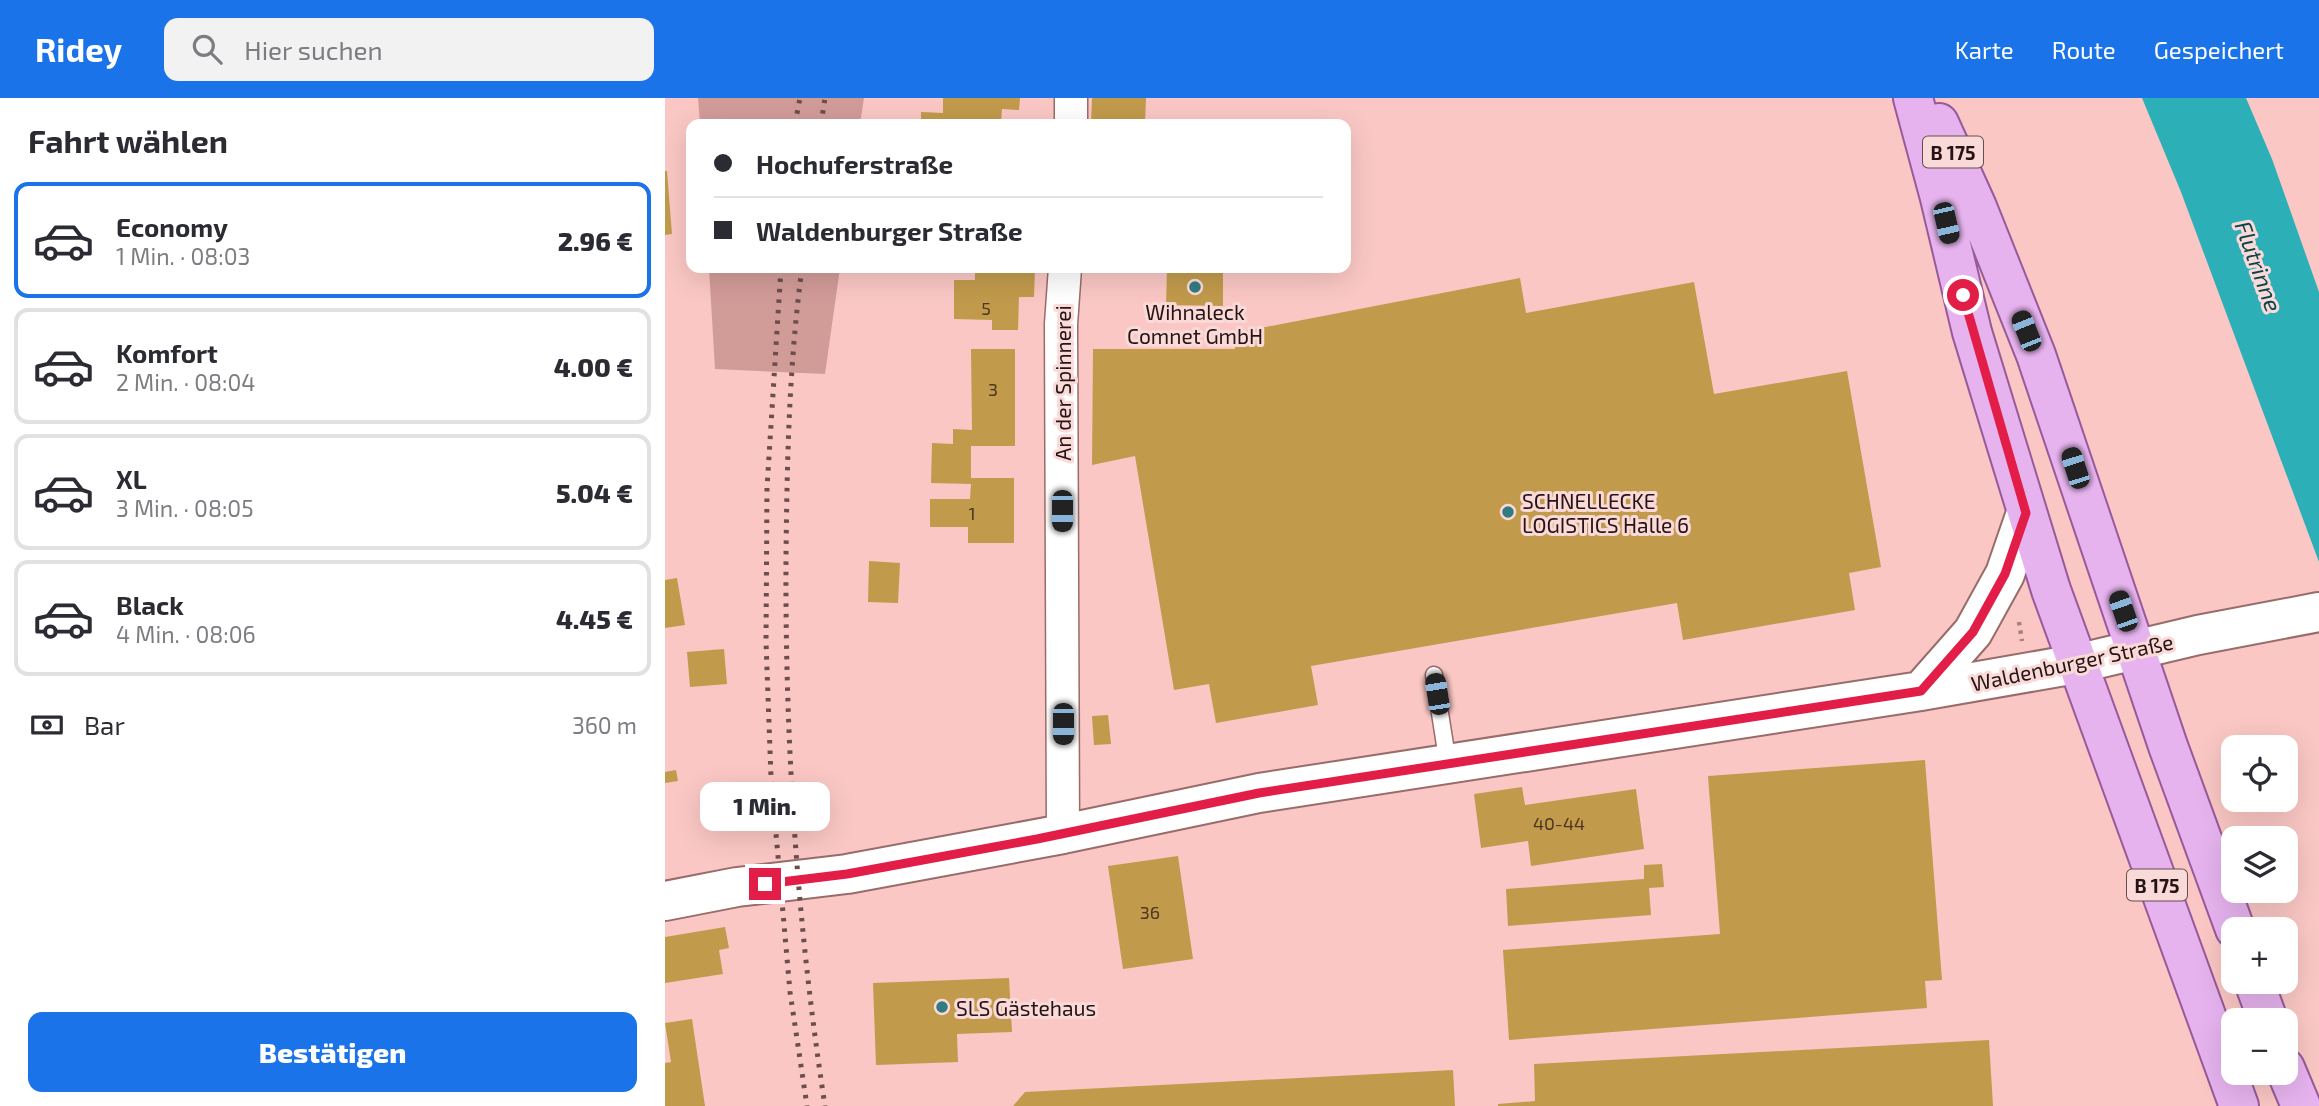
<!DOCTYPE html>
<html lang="de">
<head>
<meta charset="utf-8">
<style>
  body { margin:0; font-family:"Exo 2",sans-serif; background:#f2f2f3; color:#2b2b33; height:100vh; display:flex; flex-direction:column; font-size:26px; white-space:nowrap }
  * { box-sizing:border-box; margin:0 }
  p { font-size:23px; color:#7c7c81 }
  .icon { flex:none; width:38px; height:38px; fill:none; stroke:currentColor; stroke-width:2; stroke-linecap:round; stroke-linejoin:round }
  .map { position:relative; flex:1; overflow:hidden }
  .sheet { display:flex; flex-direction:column; background:#fff; width:665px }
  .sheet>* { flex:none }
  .guide { position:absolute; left:21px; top:21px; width:665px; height:154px; border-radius:14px; box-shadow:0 7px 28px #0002; display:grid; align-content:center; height:154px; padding:0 28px; background:#fff }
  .buttons { position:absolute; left:1556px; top:637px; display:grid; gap:14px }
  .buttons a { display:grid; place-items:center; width:77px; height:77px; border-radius:14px; background:#fff; box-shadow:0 7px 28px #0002; font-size:35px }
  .end { position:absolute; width:32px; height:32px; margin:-16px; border:9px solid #e11d48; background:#fff; box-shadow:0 0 0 4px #fff }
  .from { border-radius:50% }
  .bubble { position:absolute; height:49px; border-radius:14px; background:#fff; box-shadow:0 7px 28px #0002; font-size:23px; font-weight:800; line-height:49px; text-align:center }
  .car { position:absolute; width:21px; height:42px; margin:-21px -10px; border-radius:9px; box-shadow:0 0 5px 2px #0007; background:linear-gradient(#222 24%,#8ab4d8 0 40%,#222 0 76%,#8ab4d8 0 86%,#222 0) }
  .guide b { display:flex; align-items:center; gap:24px; height:66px; font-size:26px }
  .guide b+b { border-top:2px solid #e1e1e2 }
  .guide i { width:18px; height:18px; background:#2b2b33 }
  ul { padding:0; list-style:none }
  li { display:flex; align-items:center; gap:21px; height:116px; margin:0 14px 10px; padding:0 14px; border:4px solid #e1e1e2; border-radius:14px }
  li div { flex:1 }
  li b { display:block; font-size:26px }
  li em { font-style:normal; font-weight:800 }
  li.active { border-color:#1a73e8 }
  li>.icon { width:63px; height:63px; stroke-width:1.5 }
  h2 { padding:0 28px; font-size:32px; line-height:84px }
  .pay { display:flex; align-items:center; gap:18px; height:77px; padding:0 28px; font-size:26px }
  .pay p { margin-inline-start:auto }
  .primary-button { display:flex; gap:14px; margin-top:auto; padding:14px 28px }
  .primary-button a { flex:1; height:80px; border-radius:14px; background:#1a73e8; color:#fff; font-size:28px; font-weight:800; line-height:80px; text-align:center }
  header { display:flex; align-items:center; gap:42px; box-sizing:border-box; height:98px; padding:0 35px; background:#1a73e8; color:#fff }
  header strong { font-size:33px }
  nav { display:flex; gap:38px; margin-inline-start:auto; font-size:24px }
  .search { width:490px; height:63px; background:#f2f2f3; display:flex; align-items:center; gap:18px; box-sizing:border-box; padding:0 24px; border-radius:14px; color:#7c7c81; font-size:26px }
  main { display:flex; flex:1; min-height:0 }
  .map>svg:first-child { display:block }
</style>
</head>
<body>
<header>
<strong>Ridey</strong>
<div class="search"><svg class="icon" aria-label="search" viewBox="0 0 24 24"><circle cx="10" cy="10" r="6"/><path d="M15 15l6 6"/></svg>Hier suchen</div>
<nav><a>Karte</a><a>Route</a><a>Gespeichert</a></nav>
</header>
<main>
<section class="sheet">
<h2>Fahrt wählen</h2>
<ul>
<li class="active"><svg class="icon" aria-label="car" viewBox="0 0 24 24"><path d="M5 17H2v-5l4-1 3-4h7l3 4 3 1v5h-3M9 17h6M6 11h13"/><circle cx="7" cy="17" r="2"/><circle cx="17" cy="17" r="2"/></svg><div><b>Economy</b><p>1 Min. · 08:03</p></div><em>2.96 €</em></li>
<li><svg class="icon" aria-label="car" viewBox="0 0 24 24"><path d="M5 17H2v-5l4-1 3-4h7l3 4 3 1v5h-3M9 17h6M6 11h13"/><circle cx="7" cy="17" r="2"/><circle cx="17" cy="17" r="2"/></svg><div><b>Komfort</b><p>2 Min. · 08:04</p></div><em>4.00 €</em></li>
<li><svg class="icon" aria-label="car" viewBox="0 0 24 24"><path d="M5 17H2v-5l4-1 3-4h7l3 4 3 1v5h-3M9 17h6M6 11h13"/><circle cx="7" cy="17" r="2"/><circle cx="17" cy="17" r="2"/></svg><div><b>XL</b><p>3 Min. · 08:05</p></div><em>5.04 €</em></li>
<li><svg class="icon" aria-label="car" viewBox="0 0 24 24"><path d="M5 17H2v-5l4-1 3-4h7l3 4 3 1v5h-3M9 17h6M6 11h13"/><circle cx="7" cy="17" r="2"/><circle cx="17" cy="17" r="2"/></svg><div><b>Black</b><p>4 Min. · 08:06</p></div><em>4.45 €</em></li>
</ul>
<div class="pay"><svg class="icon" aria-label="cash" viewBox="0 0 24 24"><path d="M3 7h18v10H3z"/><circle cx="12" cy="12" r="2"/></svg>Bar<p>360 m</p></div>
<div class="primary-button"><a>Bestätigen</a></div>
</section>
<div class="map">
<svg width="1654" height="1008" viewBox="0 0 1654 1008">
  <rect width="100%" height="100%" fill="#fac7c4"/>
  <path fill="#d19b98" d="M 33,0 L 199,0 L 195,26 L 35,26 Z
    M 44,170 L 175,170 L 160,276 L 50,271 Z"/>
  <path fill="#2dafb8" d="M 1477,0 L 1581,0 L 1607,61 L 1654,194 L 1654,464 L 1516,94 Z"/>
  <path fill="#c29a4c" d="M 278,0 L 355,0 L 354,12 L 337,11 L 336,26 L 256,26 L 256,14 L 278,15 Z
    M 427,0 L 481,0 L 480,26 L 426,26 Z
    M 0,73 L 2,73 L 7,136 L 0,137 Z
    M 310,170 L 370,170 L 369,199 L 354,199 L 353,232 L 327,232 L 327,222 L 289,221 L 289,182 L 310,182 Z
    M 502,170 L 558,170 L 558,208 L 501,207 Z
    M 855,180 L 861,215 L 1029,184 L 1049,296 L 1182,273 L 1216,469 L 1184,475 L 1190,512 L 1018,542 L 1012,505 L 646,568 L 653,607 L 551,625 L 544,586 L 509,592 L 470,358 L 427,367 L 428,251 L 570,251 L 570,235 Z
    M 306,251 L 350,251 L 350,348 L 306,348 L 306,380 L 349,380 L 349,445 L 303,445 L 303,429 L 265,429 L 265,401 L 305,401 L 306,386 L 266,385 L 267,345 L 288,346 L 288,331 L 307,332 Z
    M 204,463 L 235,465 L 233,505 L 203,504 Z
    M 12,480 L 20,527 L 0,530 L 0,482 Z
    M 59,551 L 62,586 L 25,589 L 22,554 Z
    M 443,617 L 446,646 L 429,647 L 427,618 Z
    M 1260,662 L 1277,882 L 1260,883 L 1262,910 L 844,942 L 838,852 L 1055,836 L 1043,678 Z
    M 11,672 L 13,683 L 0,685 L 0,674 Z
    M 857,689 L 860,707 L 971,691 L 979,751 L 866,768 L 863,743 L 816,750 L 809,696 Z
    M 513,758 L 528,861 L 458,871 L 443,768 Z
    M 997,766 L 999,789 L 984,790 L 986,817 L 843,828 L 841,791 L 979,781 L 979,767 Z
    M 60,829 L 64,850 L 54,852 L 58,876 L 0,885 L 0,839 Z
    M 344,880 L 347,934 L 292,936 L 293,964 L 211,967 L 208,885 Z
    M 27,921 L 40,1008 L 0,1008 L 0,965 L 6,964 L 0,925 Z
    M 1324,942 L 1328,1008 L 833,1008 L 833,1006 L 870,1003 L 869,966 Z
    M 788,972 L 790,1008 L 348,1008 L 360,994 Z"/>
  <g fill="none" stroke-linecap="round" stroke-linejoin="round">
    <g stroke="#986c69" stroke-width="19">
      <path id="service" d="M 769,577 L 783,666"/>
    </g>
    <g stroke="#986c69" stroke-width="35">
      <path id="minor" d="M 406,26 L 406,0
        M 398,736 L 396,226 L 400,170"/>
    </g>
    <g stroke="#986c69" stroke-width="42">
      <path id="tertiary" d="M 1256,593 L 1308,534 L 1340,476 L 1361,415
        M 0,803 L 72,789 L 182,776 L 398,736 L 594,695 L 1256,593 L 1411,566 L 1533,537 L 1654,514"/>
    </g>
    <g stroke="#985a9a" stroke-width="42">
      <path id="primary" d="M 1248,0 L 1275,100 L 1307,234 L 1386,492 L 1574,1008
        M 1274,25 L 1312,109 L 1371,257 L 1503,648 L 1570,831
        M 1589,884 L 1603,922
        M 1620,970 L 1636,1008"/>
    </g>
    <path stroke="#a7827f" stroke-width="4.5" stroke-dasharray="3.5 5" stroke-linecap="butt" d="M 1354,524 L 1357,543"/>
    <use href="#service" stroke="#fff" stroke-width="16"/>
    <use href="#minor" stroke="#fff" stroke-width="32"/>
    <use href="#tertiary" stroke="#fff" stroke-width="38"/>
    <use href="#primary" stroke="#e6b3ee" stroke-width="38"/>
    <path stroke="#6b4f4d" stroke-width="5" stroke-dasharray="3.5 7" stroke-linecap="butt" d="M 130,26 L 135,0
      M 156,26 L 160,0
      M 116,170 L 102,390 L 101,544 L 106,679 L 125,894 L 142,1008
      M 137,170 C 124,266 122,363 121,460 C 120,643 132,827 160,1008"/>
  </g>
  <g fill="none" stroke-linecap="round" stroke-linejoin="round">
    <path stroke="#e11d48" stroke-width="9" d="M 100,786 L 182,776 L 372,741 L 594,695 L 1256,593 L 1308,534 L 1340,476 L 1361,415 L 1298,197"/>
  </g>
  <g fill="#327b81" stroke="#f9dad8" stroke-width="2.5">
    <circle cx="530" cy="189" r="7"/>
    <circle cx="843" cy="414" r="7"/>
    <circle cx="277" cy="909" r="7"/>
  </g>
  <g text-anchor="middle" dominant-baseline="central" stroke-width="6" stroke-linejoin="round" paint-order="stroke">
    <g font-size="18" fill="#4c3621">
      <text x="321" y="210">5</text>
      <text x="328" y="291">3</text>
      <text x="307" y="415">1</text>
      <text x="894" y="725">40-44</text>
      <text x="485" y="814">36</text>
    </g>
    <g fill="#f9dad8" stroke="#654f4e" stroke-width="2">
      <rect x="1258" y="38.5" width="60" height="31" rx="5"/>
      <rect x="1462" y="771.5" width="60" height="31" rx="5"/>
    </g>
    <g font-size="19" font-weight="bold" fill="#251413">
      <text x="1288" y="54">B 175</text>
      <text x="1492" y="787">B 175</text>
    </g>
    <g font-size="21" fill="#251413" stroke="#f9dad8" text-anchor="start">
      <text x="530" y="213" text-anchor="middle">Wihnaleck<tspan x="530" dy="24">Comnet GmbH</tspan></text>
      <text x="857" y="402">SCHNELLECKE<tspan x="857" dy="24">LOGISTICS Halle 6</tspan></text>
      <text x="291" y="909">SLS Gästehaus</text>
    </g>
    <g font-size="21" fill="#251413" stroke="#f9dad8">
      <text transform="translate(397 285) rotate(-90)">An der Spinnerei</text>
      <text transform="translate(1407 564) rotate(-12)">Waldenburger Straße</text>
    </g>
    <g font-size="23" font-style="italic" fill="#0b4448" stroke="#f9dad8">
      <text transform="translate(1594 168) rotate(70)">Flutrinne</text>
    </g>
  </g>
</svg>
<div class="buttons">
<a><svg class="icon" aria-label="locate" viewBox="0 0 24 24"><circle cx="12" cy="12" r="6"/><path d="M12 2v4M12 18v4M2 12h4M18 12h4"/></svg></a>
<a><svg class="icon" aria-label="layers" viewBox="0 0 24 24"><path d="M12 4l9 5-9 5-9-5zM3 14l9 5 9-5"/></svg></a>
<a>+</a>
<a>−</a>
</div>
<i class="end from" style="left:1298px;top:197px"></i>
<i class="end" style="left:100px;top:786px"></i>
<div class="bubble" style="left:35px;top:684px;width:130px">1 Min.</div>
<i class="car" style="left:1281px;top:125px;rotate:167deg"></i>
<i class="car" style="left:1361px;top:233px;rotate:338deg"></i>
<i class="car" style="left:1410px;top:370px;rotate:342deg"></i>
<i class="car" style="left:397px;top:413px;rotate:180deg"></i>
<i class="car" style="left:1458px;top:513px;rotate:341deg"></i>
<i class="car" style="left:772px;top:596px;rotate:351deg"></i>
<i class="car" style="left:398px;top:626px;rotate:180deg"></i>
<div class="guide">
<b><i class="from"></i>Hochuferstraße</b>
<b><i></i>Waldenburger Straße</b>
</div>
</div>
</main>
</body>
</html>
